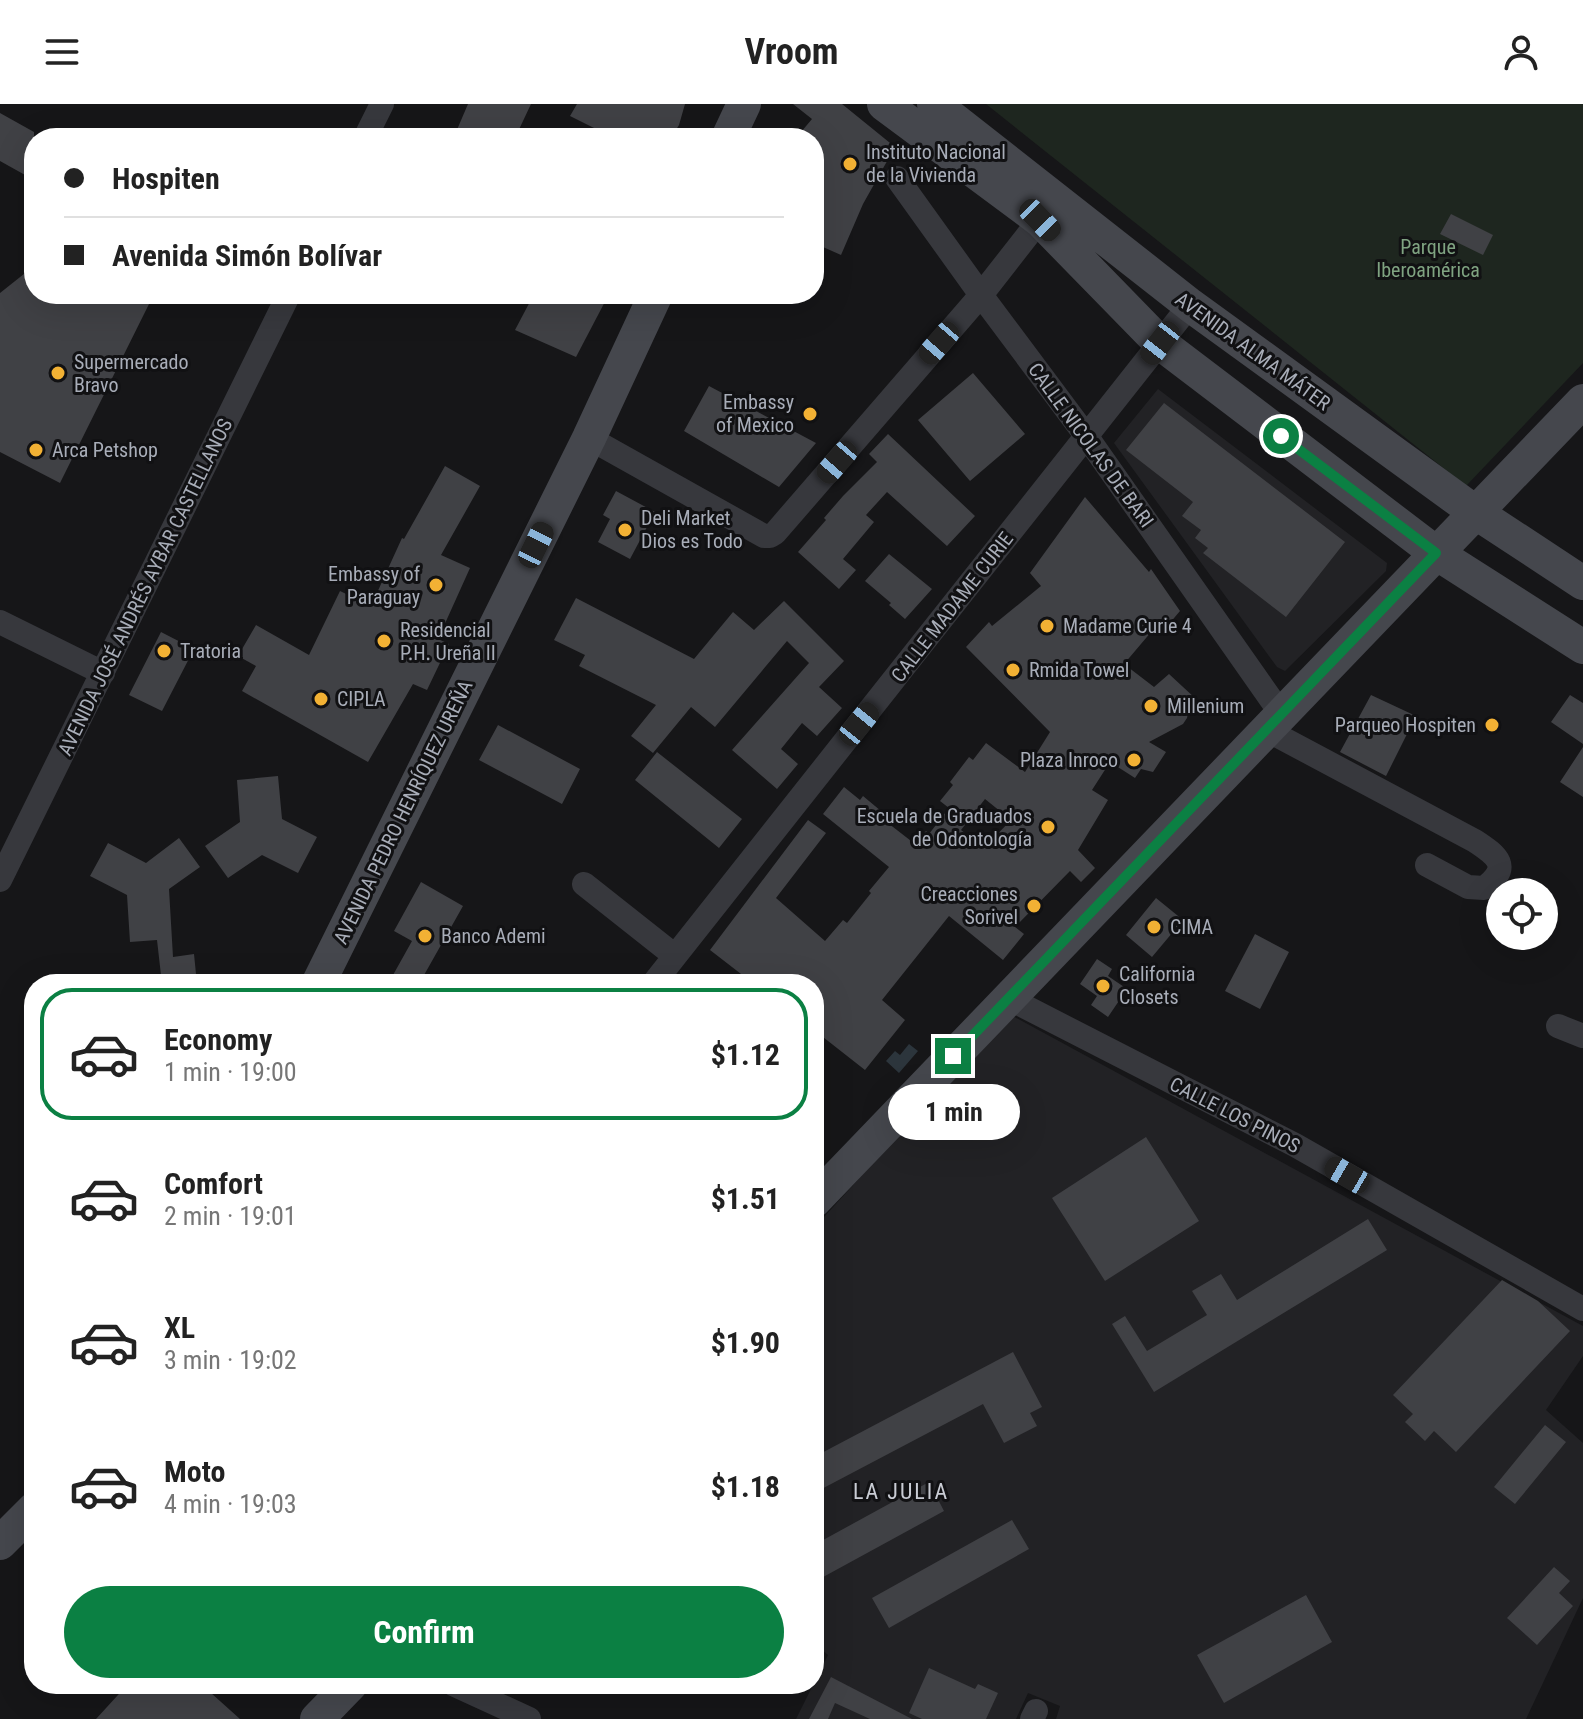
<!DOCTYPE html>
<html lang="en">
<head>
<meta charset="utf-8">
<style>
  body { margin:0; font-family:"Roboto Condensed",sans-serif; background:#f2f2f2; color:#222; height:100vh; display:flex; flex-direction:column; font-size:30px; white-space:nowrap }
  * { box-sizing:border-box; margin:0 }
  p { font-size:26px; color:#767676 }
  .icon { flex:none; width:44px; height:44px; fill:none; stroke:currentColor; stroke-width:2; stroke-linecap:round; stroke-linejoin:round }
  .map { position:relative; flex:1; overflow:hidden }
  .panel { position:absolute; left:24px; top:870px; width:800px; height:720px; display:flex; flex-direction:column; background:#fff; border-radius:32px; box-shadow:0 8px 32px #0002 }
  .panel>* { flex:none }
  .banner { position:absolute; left:24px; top:24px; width:800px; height:176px; border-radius:32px; box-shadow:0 8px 32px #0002; display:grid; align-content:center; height:176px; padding:0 40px; background:#fff }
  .buttons { position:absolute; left:1486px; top:774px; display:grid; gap:16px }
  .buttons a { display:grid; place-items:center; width:72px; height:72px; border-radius:50%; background:#fff; box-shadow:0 8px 32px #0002; font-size:40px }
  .end { position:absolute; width:36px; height:36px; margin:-18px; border:10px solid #0b8043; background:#fff; box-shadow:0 0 0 4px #fff }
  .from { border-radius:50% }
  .bubble { position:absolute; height:56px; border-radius:28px; background:#fff; box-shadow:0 8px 32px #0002; font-size:26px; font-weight:700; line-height:56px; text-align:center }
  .car { position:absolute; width:24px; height:48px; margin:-24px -12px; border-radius:10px; box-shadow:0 0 6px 2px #0007; background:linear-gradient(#222 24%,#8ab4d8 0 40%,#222 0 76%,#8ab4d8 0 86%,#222 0) }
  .banner b { display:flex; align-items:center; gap:28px; height:76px; font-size:30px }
  .banner b+b { border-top:2px solid #e0e0e0 }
  .banner i { width:20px; height:20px; background:#222 }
  ul { padding:14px 0 0; list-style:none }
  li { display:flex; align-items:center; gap:24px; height:132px; margin:0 16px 12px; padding:0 24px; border:4px solid transparent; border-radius:32px }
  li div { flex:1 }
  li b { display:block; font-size:30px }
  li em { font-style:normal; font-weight:700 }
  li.on { border-color:#0b8043 }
  li>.icon { width:72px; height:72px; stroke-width:1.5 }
  .primary-button { display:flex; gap:16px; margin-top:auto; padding:16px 40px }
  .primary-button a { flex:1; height:92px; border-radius:48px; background:#0b8043; color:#fff; font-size:32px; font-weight:700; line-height:92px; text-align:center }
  header { display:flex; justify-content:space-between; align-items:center; height:104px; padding:0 40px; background:#fff; font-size:36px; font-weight:700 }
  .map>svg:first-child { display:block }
</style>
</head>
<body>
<header><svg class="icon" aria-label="menu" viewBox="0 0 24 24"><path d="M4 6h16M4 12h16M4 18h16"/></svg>Vroom<svg class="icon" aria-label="person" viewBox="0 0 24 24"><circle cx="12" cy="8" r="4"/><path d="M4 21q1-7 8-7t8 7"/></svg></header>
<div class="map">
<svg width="1583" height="1615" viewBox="0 0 1583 1615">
  <rect width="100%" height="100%" fill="#161618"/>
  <path fill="#222225" d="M 1158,285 L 1387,459 L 1386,467 L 1285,567 L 1277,563 L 1114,339 Z
    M 1009,910 L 1583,1222 L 1583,1252 L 1546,1306 L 1583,1339 L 1583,1494 L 1526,1615 L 1056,1615 L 1060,1602 L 1028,1589 L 1016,1615 L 796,1615 L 828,1551 L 814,1539 L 814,1124 Z"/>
  <path fill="#1e261f" d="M 986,0 L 1583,0 L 1583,259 L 1466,382 Z"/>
  <path fill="#2c353c" d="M 909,940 L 918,947 L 899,969 L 886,957 L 895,947 L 900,951 Z"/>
  <path fill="#404145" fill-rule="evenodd" d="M 468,0 L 531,0 L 515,34 L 469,34 L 456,28 Z
    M 577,0 L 685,0 L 679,21 L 671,34 L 614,34 L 570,12 Z
    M 793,0 L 842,0 L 895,43 L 863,100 L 841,151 L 814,139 L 814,34 L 796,34 L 812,15 Z
    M 0,9 L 34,28 L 34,76 L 0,57 Z
    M 1451,110 L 1493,131 L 1483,151 L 1440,130 Z
    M 34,162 L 34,190 L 154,190 L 60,379 L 0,348 L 0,189 Z
    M 534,190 L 609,190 L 576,253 L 515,226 Z
    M 973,269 L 1025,330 L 970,377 L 918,316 Z
    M 709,282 L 816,339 L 779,383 L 684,327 Z
    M 1164,299 L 1345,438 L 1286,513 L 1203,449 L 1208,444 L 1195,434 L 1201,426 L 1182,412 L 1193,398 L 1126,346 Z
    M 888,330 L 975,412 L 947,442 L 887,388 L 866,411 L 874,418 L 843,455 L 856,466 L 839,485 L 798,448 L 826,416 L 824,414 L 843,392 L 877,358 L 869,350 Z
    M 445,362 L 480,382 L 441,451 L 470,464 L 438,535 L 449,540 L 427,586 L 413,580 L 368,658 L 242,587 L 256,562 L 238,552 L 256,521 L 309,551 L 340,487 L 371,502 L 402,434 L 404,435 Z
    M 616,387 L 655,408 L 630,455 L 598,438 L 610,415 L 603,411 Z
    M 1085,393 L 1149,468 L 1151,465 L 1180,507 L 1169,520 L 1163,514 L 1124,560 L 1154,583 L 1169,570 L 1196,595 L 1189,604 L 1187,614 L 1183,620 L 1149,638 L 1166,648 L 1153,668 L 1141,665 L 1135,674 L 1110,658 L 1092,686 L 1108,696 L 1078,746 L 1095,764 L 1081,778 L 1070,767 L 1015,823 L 1024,830 L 1003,856 L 949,812 L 882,896 L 905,916 L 865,966 L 814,926 L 814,880 L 754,880 L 710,846 L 808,716 L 826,729 L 776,794 L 825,837 L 843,816 L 847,819 L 871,789 L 869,787 L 889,763 L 823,710 L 844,683 L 860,696 L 863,692 L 887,712 L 884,716 L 915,740 L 926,727 L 929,730 L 949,704 L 940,697 L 953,681 L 950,678 L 969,653 L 973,656 L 986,639 L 1025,668 L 1050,628 L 966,543 L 989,518 L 992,522 L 1041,482 L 1030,469 ZM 985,695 L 1011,716 L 984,744 L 961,726 Z
    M 889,450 L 932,485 L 905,515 L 889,501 L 891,499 L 865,477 Z
    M 576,494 L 694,555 L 733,508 L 754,526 L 784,497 L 844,557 L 819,583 L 842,604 L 817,632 L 802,619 L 781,645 L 798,660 L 777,685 L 732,646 L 809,559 L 787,537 L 715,623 L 691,603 L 653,649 L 631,632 L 656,601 L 579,562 L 585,551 L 554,536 Z
    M 161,528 L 194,545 L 162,607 L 129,591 Z
    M 1371,591 L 1416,612 L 1386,672 L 1340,648 Z
    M 1570,591 L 1583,599 L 1583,640 L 1551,618 Z
    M 498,621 L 580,665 L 562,700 L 479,656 Z
    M 1583,643 L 1583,693 L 1560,678 Z
    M 657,648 L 742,715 L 719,744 L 635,676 Z
    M 278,672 L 282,715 L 317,733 L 298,769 L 262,751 L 228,774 L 205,742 L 240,718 L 237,676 Z
    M 179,734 L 200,763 L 169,785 L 173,853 L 194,850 L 197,880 L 162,880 L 157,836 L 130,838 L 127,791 L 90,772 L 108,739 L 146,759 Z
    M 421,778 L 463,802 L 419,880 L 388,880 L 412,837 L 394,827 Z
    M 1156,794 L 1183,816 L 1152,853 L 1126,831 Z
    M 1255,830 L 1289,848 L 1260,905 L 1225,887 Z
    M 1097,855 L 1112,865 L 1108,872 L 1127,885 L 1108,913 L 1091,901 L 1097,892 L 1080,880 Z
    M 1146,1033 L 1199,1117 L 1105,1177 L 1052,1094 Z
    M 1368,1115 L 1387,1146 L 1154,1288 L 1112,1220 L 1125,1212 L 1147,1247 L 1207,1211 L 1192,1187 L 1221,1170 L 1237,1196 Z
    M 1502,1176 L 1538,1197 L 1570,1227 L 1456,1348 L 1434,1327 L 1425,1337 L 1405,1318 L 1413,1310 L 1393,1291 Z
    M 1013,1248 L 1042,1303 L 1030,1309 L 1037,1322 L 1004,1339 L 983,1300 L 814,1389 L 814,1353 Z
    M 1545,1321 L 1566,1338 L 1515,1400 L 1494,1383 Z
    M 929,1378 L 944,1407 L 814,1478 L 814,1441 Z
    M 1012,1416 L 1029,1445 L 889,1524 L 872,1494 Z
    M 1554,1463 L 1570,1477 L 1559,1489 L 1573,1502 L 1537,1541 L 1507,1514 Z
    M 1306,1491 L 1332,1538 L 1224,1599 L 1197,1551 Z
    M 929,1564 L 975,1585 L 978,1580 L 998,1589 L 986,1615 L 922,1615 L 909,1609 Z
    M 831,1573 L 912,1615 L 870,1615 L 835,1599 L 828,1615 L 809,1615 Z
    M 128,1580 L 201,1580 L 240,1615 L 96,1615 Z"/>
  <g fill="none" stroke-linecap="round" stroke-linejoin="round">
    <path stroke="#37383d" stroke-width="24" d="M 365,34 L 382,0
      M 897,74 L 981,191 L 1087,333 L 1282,611
      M 589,334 L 764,432 L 770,432 L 775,429 L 981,191 L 1049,104
      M 0,518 L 103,569
      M 1267,626 L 1475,737 C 1498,752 1512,763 1484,784 L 1468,783 L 1427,761
      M 0,776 L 289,190
      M 584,780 L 675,852
      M 653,880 L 1190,201
      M 1008,894 L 1295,1041 L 1583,1205
      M 1558,922 L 1583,932
      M 453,1580 L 529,1615
      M 1032,1615 L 1036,1607"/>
    <path stroke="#45474d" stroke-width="34" d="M 884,0 L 1040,116 L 1160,239 L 1436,449 L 1583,543
      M 934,0 L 1190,201 L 1475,408 L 1583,479
      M 728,34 L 744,0
      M 318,880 L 589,334 L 656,190
      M 814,1097 L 1583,297
      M 0,1439 L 34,1405
      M 317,1615 L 351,1580"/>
  </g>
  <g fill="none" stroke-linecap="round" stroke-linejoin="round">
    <path stroke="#0b8043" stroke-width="10" d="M 953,952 L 1436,449 L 1281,332"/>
  </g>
  <g fill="#f2b134" stroke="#111113" stroke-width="3">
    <circle cx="850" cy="60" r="8"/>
    <circle cx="58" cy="269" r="8"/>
    <circle cx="810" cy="310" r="8"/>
    <circle cx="36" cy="346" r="8"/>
    <circle cx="625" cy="426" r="8"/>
    <circle cx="436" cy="481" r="8"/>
    <circle cx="1047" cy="522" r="8"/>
    <circle cx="384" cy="537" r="8"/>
    <circle cx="164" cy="547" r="8"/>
    <circle cx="1013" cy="566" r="8"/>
    <circle cx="321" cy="595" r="8"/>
    <circle cx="1151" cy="602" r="8"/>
    <circle cx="1492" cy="621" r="8"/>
    <circle cx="1134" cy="656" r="8"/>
    <circle cx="1048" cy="723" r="8"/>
    <circle cx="1034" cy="802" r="8"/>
    <circle cx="1154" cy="823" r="8"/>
    <circle cx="425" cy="832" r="8"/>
    <circle cx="1103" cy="882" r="8"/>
  </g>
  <g text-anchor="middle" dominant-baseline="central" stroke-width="6" stroke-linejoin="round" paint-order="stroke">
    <g font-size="20" fill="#a8adb8" stroke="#111113" text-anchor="start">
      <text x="866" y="48">Instituto Nacional<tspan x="866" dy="23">de la Vivienda</tspan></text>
      <text x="74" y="258">Supermercado<tspan x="74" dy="23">Bravo</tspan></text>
      <text x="794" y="298" text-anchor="end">Embassy<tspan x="794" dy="23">of Mexico</tspan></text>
      <text x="52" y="346">Arca Petshop</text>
      <text x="641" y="414">Deli Market<tspan x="641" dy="23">Dios es Todo</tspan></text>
      <text x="420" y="470" text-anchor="end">Embassy of<tspan x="420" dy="23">Paraguay</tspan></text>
      <text x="1063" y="522">Madame Curie 4</text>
      <text x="400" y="526">Residencial<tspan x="400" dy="23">P.H. Ureña II</tspan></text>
      <text x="180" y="547">Tratoria</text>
      <text x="1029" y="566">Rmida Towel</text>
      <text x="337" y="595">CIPLA</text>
      <text x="1167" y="602">Millenium</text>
      <text x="1476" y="621" text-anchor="end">Parqueo Hospiten</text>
      <text x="1118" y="656" text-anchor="end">Plaza Inroco</text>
      <text x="1032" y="712" text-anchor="end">Escuela de Graduados<tspan x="1032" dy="23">de Odontología</tspan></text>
      <text x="1018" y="790" text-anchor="end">Creacciones<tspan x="1018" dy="23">Sorivel</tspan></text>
      <text x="1170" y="823">CIMA</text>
      <text x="441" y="832">Banco Ademi</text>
      <text x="1119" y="870">California<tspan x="1119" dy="23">Closets</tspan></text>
    </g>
    <g font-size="20" fill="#7fa381" stroke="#111113">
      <text x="1428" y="143">Parque<tspan x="1428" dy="23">Iberoamérica</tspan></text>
    </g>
    <g font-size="20" fill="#a8adb8" stroke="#111113">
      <text transform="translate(1253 247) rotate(36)">AVENIDA ALMA MÁTER</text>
      <text transform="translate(1091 341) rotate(54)">CALLE NICOLAS DE BARI</text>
      <text transform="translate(145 483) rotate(-64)">AVENIDA JOSÉ ANDRÉS AYBAR CASTELLANOS</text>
      <text transform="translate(952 503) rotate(-52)">CALLE MADAME CURIE</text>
      <text transform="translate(403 708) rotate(-64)">AVENIDA PEDRO HENRÍQUEZ UREÑA</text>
      <text transform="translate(1235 1011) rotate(27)">CALLE LOS PINOS</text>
    </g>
    <g font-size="22" letter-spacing="2" fill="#c9ccd4" stroke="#111113">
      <text x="901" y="1387">LA JULIA</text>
    </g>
  </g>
</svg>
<div class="buttons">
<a><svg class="icon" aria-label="locate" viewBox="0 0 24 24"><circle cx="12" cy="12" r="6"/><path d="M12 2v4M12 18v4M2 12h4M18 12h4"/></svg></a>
</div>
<i class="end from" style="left:1281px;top:332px"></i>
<i class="end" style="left:953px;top:952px"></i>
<div class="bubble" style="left:888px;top:980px;width:132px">1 min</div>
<i class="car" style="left:1040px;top:116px;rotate:136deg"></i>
<i class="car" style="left:939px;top:239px;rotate:221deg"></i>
<i class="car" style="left:1160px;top:239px;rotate:218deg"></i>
<i class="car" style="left:837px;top:358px;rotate:221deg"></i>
<i class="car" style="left:536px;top:441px;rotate:26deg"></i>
<i class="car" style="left:859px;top:620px;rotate:39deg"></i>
<i class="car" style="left:1347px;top:1071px;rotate:300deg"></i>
<div class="banner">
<b><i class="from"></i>Hospiten</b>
<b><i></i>Avenida Simón Bolívar</b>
</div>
<section class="panel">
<ul>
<li class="on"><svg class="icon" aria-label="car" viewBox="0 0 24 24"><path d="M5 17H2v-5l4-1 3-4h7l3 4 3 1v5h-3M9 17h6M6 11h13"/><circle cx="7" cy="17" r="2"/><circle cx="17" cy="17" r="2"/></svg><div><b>Economy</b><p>1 min · 19:00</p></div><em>$1.12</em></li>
<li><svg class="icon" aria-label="car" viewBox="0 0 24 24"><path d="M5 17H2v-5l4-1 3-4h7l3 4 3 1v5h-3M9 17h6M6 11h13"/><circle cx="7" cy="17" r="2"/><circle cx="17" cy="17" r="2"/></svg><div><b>Comfort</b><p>2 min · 19:01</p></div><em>$1.51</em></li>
<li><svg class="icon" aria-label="car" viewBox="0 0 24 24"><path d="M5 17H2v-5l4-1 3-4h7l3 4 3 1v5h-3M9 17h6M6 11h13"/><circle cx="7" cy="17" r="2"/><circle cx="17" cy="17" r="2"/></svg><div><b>XL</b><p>3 min · 19:02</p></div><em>$1.90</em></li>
<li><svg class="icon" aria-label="car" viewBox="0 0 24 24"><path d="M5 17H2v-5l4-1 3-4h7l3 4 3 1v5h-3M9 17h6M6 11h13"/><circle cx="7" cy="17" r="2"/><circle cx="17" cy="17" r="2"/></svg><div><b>Moto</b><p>4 min · 19:03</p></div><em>$1.18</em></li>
</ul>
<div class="primary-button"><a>Confirm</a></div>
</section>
</div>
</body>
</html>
